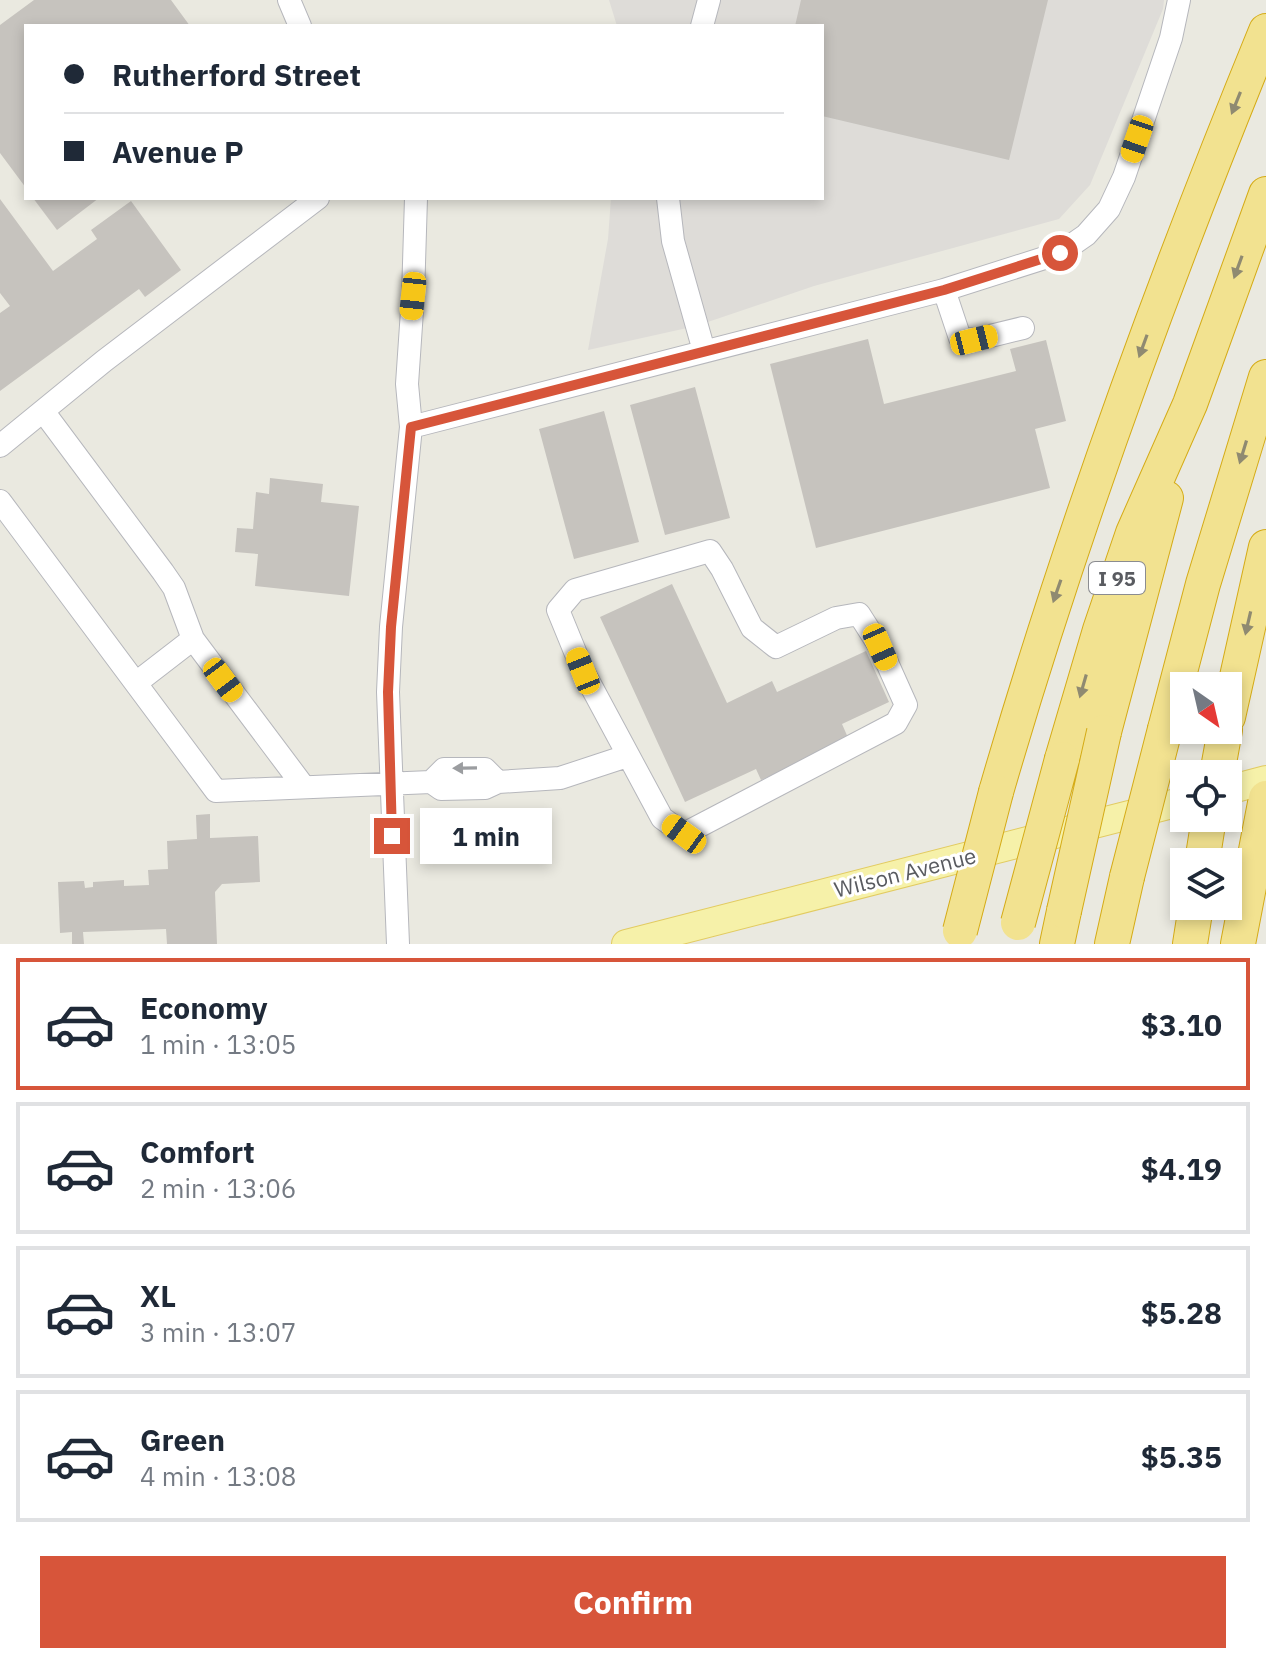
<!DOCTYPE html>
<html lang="en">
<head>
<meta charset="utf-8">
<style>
  body { margin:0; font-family:"IBM Plex Sans",sans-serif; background:#f6f6f7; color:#1f2937; height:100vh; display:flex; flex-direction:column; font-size:30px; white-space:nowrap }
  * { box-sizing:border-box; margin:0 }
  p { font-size:26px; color:#747a83 }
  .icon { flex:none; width:44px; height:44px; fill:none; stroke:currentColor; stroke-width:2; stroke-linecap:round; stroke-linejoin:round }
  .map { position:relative; height:944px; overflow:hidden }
  .details { display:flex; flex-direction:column; background:#fff; flex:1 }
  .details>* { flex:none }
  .top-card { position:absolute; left:24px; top:24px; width:800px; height:176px; border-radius:0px; box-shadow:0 4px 12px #0003; display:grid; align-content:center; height:176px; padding:0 40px; background:#fff }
  .needle { width:52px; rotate:146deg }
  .fabs { position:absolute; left:1170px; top:672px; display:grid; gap:16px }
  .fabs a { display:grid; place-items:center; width:72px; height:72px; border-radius:0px; background:#fff; box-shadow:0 4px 12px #0003; font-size:40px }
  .end { position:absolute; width:36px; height:36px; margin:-18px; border:10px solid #d7553a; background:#fff; box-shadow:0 0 0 4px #fff }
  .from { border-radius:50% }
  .bubble { position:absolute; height:56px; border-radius:0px; background:#fff; box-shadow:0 4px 12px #0003; font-size:26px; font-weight:700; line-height:56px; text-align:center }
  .car { position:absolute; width:24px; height:48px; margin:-24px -12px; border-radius:10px; box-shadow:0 0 6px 2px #0007; background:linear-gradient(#f5c518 24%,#345 0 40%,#f5c518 0 76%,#345 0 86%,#f5c518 0) }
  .top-card b { display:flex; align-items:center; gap:28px; height:76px; font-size:30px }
  .top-card b+b { border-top:2px solid #e0e1e3 }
  .top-card i { width:20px; height:20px; background:#1f2937 }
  ul { padding:14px 0 0; list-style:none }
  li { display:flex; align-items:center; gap:24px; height:132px; margin:0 16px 12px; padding:0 24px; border:4px solid #e0e1e3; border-radius:0px }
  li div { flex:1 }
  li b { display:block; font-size:30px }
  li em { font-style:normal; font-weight:700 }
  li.active { border-color:#d7553a }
  li>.icon { width:72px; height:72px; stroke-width:1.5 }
  .action { display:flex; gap:16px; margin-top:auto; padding:16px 40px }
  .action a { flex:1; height:92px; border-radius:0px; background:#d7553a; color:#fff; font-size:32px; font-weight:700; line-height:92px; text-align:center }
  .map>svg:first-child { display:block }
</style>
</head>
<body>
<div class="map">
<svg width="1266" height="944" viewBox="0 0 1266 944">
  <rect width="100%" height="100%" fill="#eae9e0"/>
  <path fill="#dedcd8" d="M 609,0 L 1164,0 L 1163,9 L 1090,185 L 1059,219 L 814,286 L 696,326 L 588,350 L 608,239 L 611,198 L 822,198 L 822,26 L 617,26 Z"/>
  <path fill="#c6c3be" d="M 34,0 L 171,0 L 190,26 L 26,26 L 26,188 L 0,153 L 0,25 Z
    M 801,0 L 1048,0 L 1009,160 L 822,116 L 822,26 L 795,26 Z
    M 33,198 L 99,198 L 57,230 Z
    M 0,199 L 53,271 L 97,239 L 91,230 L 131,201 L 181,270 L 145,297 L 139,289 L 0,391 L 0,313 L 10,306 L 0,293 Z
    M 868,339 L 884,404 L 1016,371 L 1010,349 L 1046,340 L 1066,421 L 1035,429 L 1050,488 L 816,548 L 770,364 Z
    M 695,387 L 730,518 L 665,535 L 630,405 Z
    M 604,411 L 639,542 L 574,559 L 539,429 Z
    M 270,478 L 323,484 L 321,502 L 359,506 L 349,596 L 255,586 L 258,554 L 235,552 L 237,528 L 253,529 L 256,492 L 269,494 Z
    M 672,584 L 727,703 L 772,681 L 777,692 L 866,651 L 889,702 L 842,724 L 849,740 L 761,780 L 756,769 L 685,802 L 600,617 Z
    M 210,814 L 210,838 L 258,836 L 260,882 L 222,884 L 215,892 L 217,944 L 167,944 L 166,929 L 83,932 L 84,944 L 72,944 L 72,932 L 60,933 L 58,882 L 84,881 L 85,888 L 93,887 L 93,882 L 124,880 L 124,886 L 149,885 L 148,870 L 168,869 L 167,841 L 197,839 L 196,815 Z"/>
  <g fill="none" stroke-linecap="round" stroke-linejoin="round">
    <g stroke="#b6b7bc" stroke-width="24">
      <path id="minor" d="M 289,0 L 300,26
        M 702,26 L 709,0
        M 668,198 L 673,241 L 704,351
        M 944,290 L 960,338 L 974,340 L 1023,328
        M 43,411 L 163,572 L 174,588 L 193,639
        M 411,427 L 944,290 L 1060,253 L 1086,235 L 1109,209 L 1124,177 L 1171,38 L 1179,0
        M 0,446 L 104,361 L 318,198
        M 0,501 L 216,791 L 431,782 L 441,789 L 485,788 L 498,782 L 560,778 L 627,756
        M 710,551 L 722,569 L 752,628 L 776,647 L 836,618 L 859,614 L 880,647 L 906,705 L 896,723 L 684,834 L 662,818 L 583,671 L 558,610 L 575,590 Z
        M 136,683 L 193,639 L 304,787
        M 431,782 L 444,769 L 485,769 L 498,782
        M 398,944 L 388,692 L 391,627 L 411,427 L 407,384 L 413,296 L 416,198"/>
    </g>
    <g stroke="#e2cb61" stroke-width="30">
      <path id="major" d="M 1228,790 L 1266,780
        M 626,944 L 1184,801"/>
    </g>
    <g stroke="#d5ab16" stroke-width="36">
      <path id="highway" d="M 1228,717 L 1266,547
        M 1165,729 L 1203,584 L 1266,377
        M 1104,732 L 1166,498
        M 1062,759 L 1100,630 L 1133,533 L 1190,404 L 1266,194
        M 1217,774 L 1225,730
        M 996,792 C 1071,533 1164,280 1266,31
        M 1202,862 L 1209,818
        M 1057,944 L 1064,911
        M 1112,944 L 1127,877
        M 1190,944 L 1196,906
        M 1238,944 L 1266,798"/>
    </g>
    <use href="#minor" stroke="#fff" stroke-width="22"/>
    <use href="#major" stroke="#f6f1a9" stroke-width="28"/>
    <use href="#highway" stroke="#f2e290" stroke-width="34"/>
    <g stroke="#d5ab16" stroke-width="36" stroke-linecap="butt">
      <path id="highway-bridge" d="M 1127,877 L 1165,729
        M 1064,911 L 1104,732
        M 1018,923 L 1062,759
        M 960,931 L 996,792"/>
    </g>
    <use href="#highway-bridge" stroke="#f2e290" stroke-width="34"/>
  </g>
  <defs><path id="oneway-solid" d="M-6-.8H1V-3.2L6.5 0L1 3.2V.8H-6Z" transform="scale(2)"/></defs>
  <g fill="#8f8a71">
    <use href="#oneway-solid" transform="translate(1236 103) rotate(112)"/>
    <use href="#oneway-solid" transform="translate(1238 267) rotate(110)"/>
    <use href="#oneway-solid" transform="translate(1143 346) rotate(110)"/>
    <use href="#oneway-solid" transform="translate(1243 452) rotate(107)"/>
    <use href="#oneway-solid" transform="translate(1057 591) rotate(109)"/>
    <use href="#oneway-solid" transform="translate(1248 623) rotate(103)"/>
    <use href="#oneway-solid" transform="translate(1083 686) rotate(106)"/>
  </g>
  <use fill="#9b9da0" href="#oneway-solid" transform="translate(465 768) rotate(179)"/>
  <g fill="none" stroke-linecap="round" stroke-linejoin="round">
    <path stroke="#d7553a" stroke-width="10" d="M 392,836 L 388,692 L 391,627 L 411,427 L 944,290 L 1060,253"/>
  </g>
  <g text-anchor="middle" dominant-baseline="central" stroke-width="6" stroke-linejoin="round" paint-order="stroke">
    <rect fill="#fff" stroke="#8b8c90" stroke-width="2" x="1089" y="562" width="56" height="32" rx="6"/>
    <g font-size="20" font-weight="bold" fill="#595b60">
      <text x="1117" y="578">I 95</text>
    </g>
    <g font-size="22" fill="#595b60" stroke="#fff">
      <text transform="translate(905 872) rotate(-14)">Wilson Avenue</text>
    </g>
  </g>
</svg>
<div class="fabs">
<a><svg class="needle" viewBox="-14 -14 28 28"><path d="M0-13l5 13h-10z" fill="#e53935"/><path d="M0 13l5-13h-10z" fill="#747a83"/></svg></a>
<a><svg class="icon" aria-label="locate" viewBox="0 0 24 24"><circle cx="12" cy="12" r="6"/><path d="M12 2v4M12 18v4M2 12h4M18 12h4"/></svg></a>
<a><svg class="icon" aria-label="layers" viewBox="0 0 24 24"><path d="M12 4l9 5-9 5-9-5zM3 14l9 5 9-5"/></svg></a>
</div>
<i class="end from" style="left:1060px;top:253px"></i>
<i class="end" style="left:392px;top:836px"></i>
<div class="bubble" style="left:420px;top:808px;width:132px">1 min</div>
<i class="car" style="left:1137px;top:139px;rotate:199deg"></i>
<i class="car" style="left:413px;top:296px;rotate:186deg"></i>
<i class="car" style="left:974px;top:340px;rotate:76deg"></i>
<i class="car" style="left:880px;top:647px;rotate:156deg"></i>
<i class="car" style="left:583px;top:671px;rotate:338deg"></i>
<i class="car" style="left:223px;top:680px;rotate:143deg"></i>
<i class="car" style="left:684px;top:834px;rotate:306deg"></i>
<div class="top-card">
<b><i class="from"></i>Rutherford Street</b>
<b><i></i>Avenue P</b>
</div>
</div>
<section class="details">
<ul>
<li class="active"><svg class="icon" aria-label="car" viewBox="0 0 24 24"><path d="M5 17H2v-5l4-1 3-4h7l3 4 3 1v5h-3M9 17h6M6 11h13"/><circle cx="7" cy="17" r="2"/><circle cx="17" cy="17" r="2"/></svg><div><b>Economy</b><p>1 min · 13:05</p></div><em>$3.10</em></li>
<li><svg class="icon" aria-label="car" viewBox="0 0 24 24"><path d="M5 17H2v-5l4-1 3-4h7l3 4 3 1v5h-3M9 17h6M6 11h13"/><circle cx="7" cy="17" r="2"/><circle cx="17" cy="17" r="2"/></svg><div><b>Comfort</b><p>2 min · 13:06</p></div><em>$4.19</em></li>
<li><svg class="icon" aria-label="car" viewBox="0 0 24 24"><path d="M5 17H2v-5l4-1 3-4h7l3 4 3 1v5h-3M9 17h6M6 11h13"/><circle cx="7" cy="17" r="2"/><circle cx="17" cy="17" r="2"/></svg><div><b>XL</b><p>3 min · 13:07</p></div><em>$5.28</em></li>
<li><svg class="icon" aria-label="car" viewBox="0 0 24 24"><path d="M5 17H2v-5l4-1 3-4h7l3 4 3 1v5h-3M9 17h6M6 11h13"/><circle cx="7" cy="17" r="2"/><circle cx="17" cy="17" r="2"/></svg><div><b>Green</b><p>4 min · 13:08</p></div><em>$5.35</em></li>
</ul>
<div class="action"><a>Confirm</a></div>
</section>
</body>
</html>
